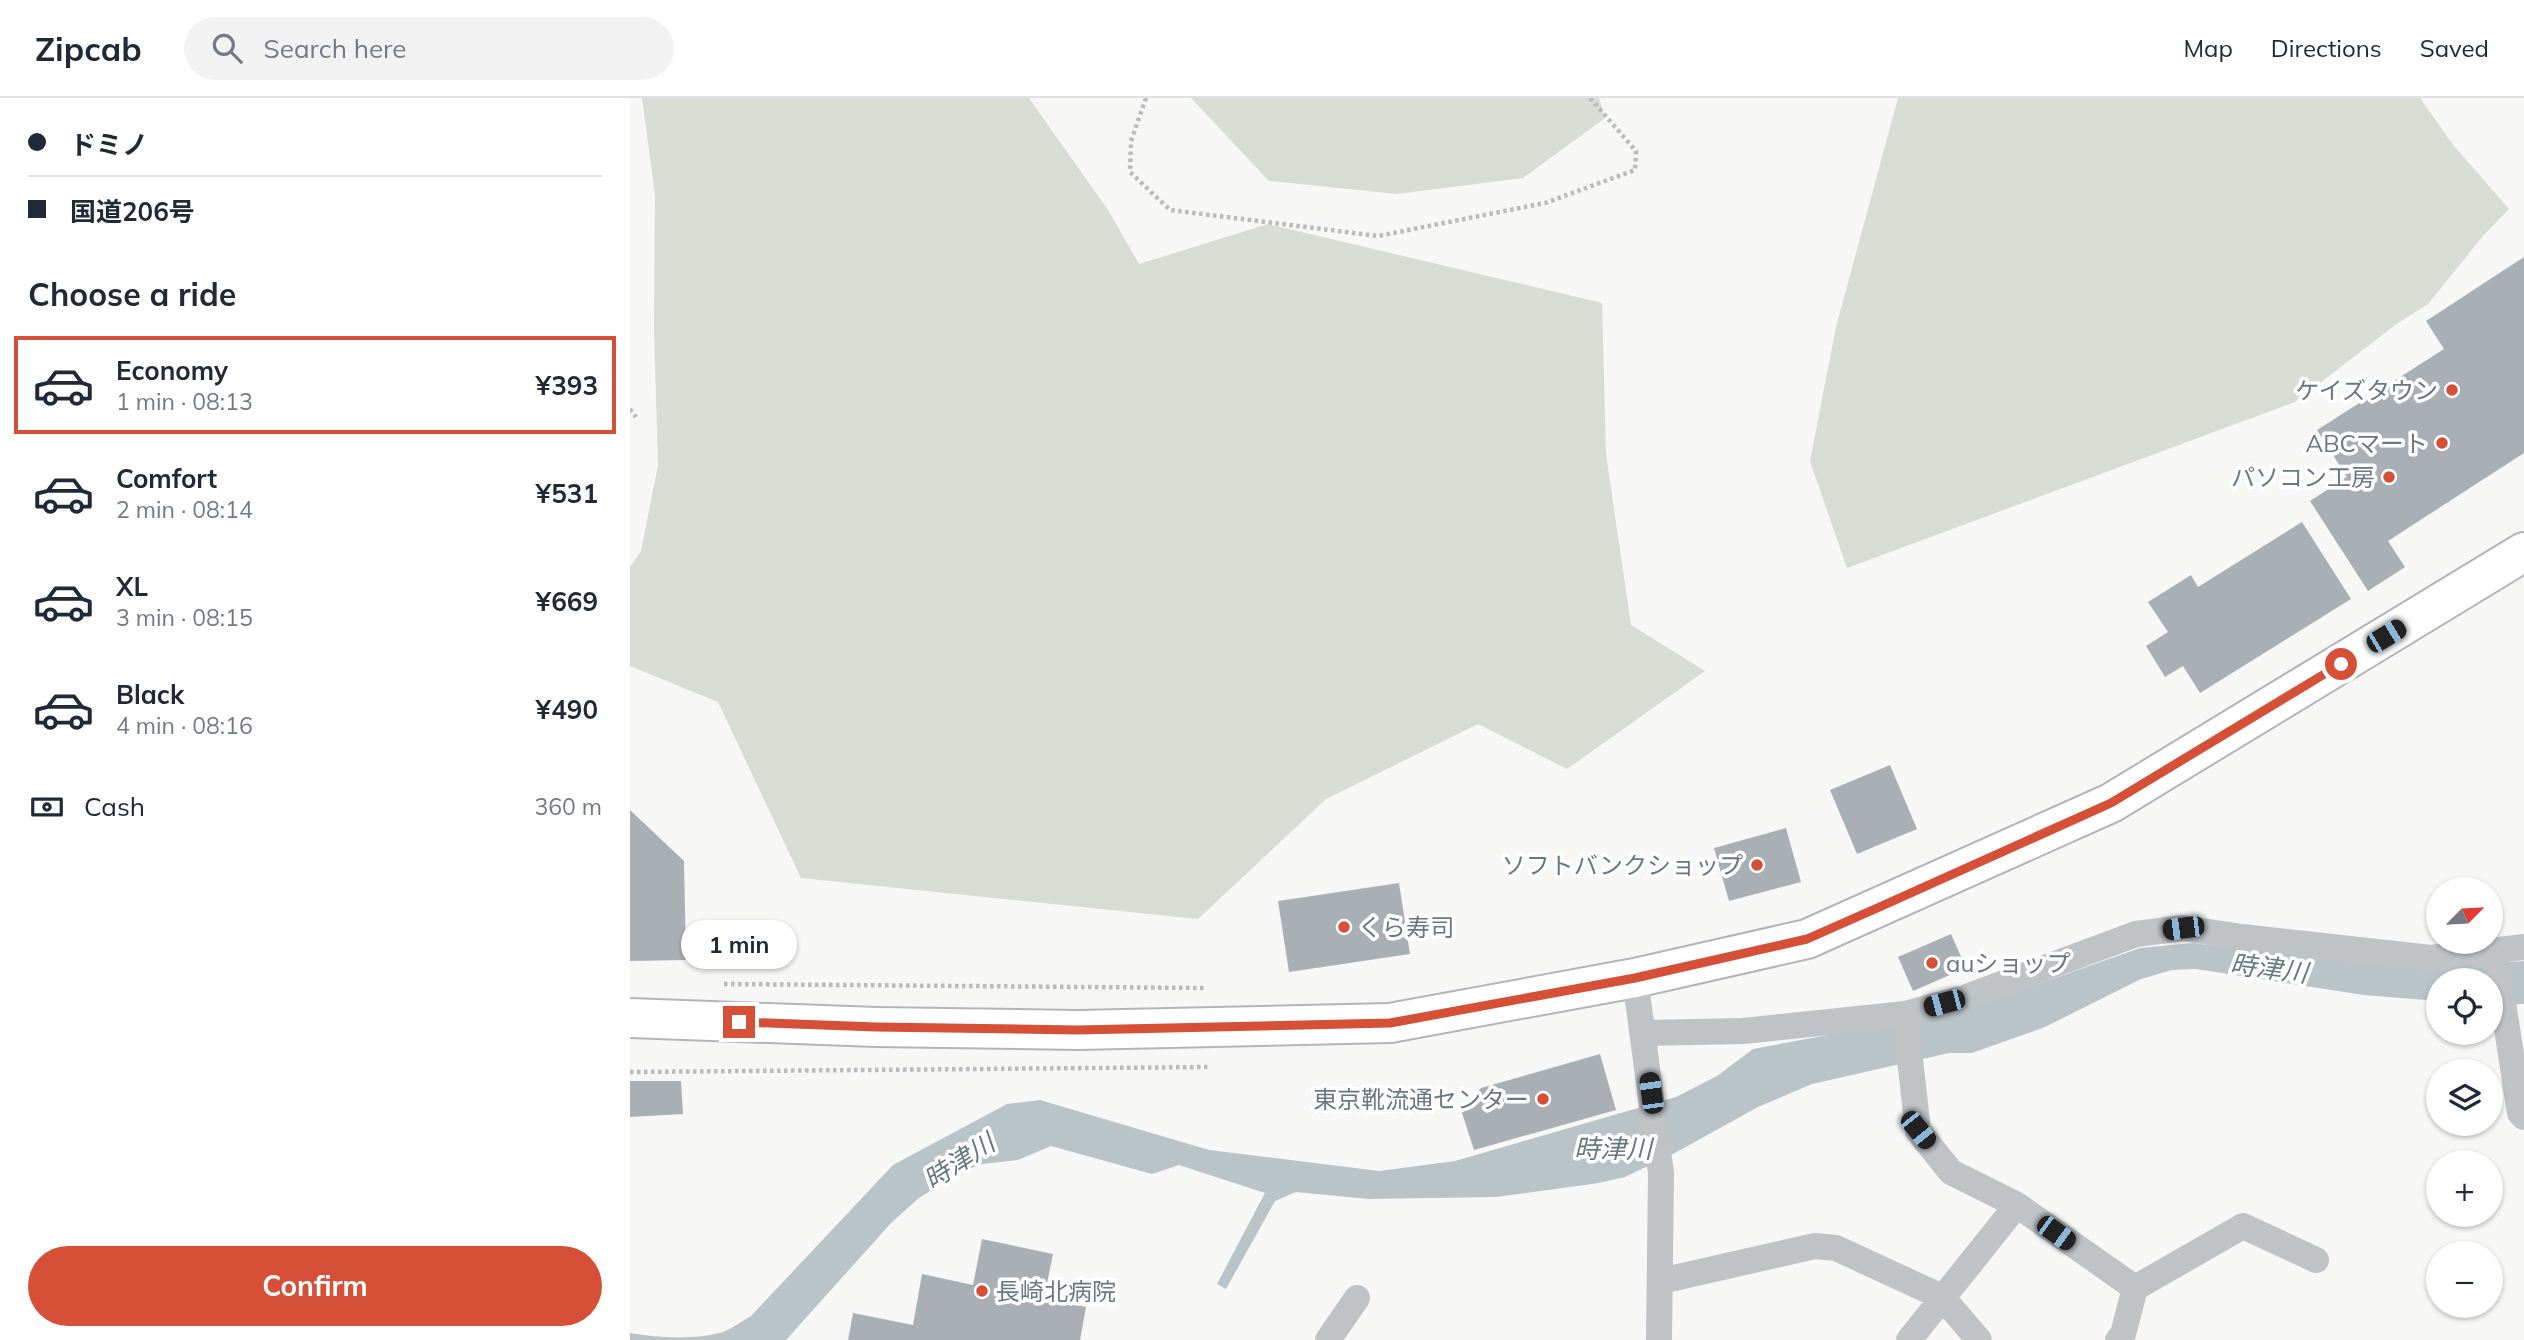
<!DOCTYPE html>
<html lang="en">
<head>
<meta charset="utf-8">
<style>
  body { margin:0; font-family:Mulish,"Noto Sans JP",sans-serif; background:#f2f2f3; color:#1f2937; height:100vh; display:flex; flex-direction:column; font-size:26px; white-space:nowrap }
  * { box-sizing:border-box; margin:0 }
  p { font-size:23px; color:#747a83 }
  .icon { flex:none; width:38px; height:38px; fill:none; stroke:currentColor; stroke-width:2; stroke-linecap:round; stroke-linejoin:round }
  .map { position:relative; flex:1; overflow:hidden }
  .details { display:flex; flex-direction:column; background:#fff; width:630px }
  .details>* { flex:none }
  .top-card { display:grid; align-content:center; height:154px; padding:0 28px; background:#fff }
  .needle { width:46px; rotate:66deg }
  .buttons { position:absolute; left:1796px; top:779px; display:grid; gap:14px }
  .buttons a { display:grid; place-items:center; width:77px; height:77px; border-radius:50%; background:#fff; box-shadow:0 2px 5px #0004; font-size:35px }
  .end { position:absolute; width:32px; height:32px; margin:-16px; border:9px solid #d55037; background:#fff; box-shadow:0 0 0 4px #fff }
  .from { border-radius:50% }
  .bubble { position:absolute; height:49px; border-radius:24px; background:#fff; box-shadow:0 2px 5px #0004; font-size:23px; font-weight:700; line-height:49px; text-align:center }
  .car { position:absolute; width:21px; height:42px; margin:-21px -10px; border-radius:9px; box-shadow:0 0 5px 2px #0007; background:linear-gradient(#222 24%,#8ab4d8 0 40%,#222 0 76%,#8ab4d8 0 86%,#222 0) }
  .top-card b { display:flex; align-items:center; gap:24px; height:66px; font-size:26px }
  .top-card b+b { border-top:2px solid #e0e1e3 }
  .top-card i { width:18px; height:18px; background:#1f2937 }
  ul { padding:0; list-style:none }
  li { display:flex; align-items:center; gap:21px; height:98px; margin:0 14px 10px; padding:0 14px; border:4px solid transparent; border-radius:0px }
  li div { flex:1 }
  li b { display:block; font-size:26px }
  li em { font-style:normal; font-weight:700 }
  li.active { border-color:#d55037 }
  li>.icon { width:63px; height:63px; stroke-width:1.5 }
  h2 { padding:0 28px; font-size:32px; line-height:84px }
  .pay { display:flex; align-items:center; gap:18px; height:77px; padding:0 28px; font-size:26px }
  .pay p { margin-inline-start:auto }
  .primary-button { display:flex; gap:14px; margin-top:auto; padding:14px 28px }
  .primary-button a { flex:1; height:80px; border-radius:42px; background:#d55037; color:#fff; font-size:28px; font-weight:700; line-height:80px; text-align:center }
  header { display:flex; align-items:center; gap:42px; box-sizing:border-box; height:98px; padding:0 35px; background:#fff; border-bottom:2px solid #e0e1e3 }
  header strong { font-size:33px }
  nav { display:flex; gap:38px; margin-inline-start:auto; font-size:24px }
  .search { width:490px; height:63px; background:#f2f2f3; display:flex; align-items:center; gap:18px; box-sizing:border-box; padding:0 24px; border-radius:38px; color:#747a83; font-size:26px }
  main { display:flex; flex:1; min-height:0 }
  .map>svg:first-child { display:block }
</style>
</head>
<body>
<header>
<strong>Zipcab</strong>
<div class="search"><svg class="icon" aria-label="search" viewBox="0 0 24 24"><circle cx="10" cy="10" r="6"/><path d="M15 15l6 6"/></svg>Search here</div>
<nav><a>Map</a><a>Directions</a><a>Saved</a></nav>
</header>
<main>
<section class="details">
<div class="top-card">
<b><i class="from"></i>ドミノ</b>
<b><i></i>国道206号</b>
</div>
<h2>Choose a ride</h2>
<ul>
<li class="active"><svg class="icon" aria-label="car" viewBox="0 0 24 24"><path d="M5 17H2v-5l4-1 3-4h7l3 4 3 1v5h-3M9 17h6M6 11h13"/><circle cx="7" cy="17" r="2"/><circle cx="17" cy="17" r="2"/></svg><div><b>Economy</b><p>1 min · 08:13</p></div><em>¥393</em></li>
<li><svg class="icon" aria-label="car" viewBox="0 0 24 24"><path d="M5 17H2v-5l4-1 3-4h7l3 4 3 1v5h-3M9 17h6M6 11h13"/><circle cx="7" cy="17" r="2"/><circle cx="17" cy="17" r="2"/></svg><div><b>Comfort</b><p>2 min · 08:14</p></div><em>¥531</em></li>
<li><svg class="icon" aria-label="car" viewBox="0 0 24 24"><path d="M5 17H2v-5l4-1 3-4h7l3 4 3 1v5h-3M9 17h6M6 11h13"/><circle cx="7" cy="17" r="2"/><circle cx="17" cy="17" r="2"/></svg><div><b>XL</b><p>3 min · 08:15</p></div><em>¥669</em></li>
<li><svg class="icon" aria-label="car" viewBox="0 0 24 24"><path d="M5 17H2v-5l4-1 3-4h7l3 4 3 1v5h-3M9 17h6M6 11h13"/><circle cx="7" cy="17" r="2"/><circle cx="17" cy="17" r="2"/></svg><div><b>Black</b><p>4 min · 08:16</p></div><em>¥490</em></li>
</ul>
<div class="pay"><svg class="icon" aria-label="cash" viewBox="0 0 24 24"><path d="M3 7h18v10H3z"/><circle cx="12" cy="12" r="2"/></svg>Cash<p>360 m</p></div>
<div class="primary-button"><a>Confirm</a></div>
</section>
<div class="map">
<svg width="1894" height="1242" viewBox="0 0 1894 1242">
  <rect width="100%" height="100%" fill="#f7f7f5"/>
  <path fill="#d7dcd4" d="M 12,0 L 399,0 L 478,112 L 509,166 L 638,126 L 972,205 L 976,356 L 1001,527 L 1075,573 L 937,671 L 848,626 L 696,701 L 568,821 L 171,780 L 88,604 L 0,568 L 0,469 L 11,453 L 28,367 L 24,231 L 25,97 Z
    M 561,0 L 969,0 L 975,20 L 893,80 L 767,96 L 639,83 Z
    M 1268,0 L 1790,0 L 1824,48 L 1879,111 L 1853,138 L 1798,206 L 1768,225 L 1665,304 L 1217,470 L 1180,363 L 1206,229 Z"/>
  <path fill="#b8c4c8" d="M 1563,845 L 1647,855 L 1815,868 L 1894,863 L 1894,906 L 1860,907 L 1860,882 L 1808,882 L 1808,903 L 1734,897 L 1566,871 L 1542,872 L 1511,881 L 1415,929 L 1342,955 L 1319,955 L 1182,986 L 1128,1009 L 1043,1056 L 995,1079 L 969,1085 L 866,1099 L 738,1101 L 666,1094 L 645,1103 L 596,1191 L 587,1186 L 635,1095 L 549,1067 L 522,1076 L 421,1048 L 388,1062 L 353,1066 L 330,1074 L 289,1100 L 261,1125 L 156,1242 L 0,1242 L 0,1235 C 29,1240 65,1242 93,1234 C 103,1230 112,1223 121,1218 L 263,1067 L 377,1006 L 410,1002 L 579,1052 L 749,1073 L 825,1063 L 1046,999 L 1087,978 L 1123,951 L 1338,911 L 1510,850 Z"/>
  <path fill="#a9b0b5" d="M 1894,159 L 1894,355 L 1758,443 L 1775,469 L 1738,493 L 1680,403 L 1717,379 L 1687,332 L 1814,251 L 1796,223 Z
    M 1672,424 L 1721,501 L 1570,595 L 1553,568 L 1535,579 L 1516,548 L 1538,534 L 1518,504 L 1561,477 L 1568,489 Z
    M 1260,667 L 1287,731 L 1227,756 L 1200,692 Z
    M 0,712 L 54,763 L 56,862 L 0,863 Z
    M 1156,730 L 1171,784 L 1099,803 L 1084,750 Z
    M 769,785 L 780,856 L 659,874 L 648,803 Z
    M 1321,836 L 1336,870 L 1283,893 L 1268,859 Z
    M 970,956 L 986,1012 L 844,1052 L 832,1015 L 851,990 Z
    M 0,983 L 51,983 L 53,1016 L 0,1019 Z
    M 352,1141 L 423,1156 L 414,1200 L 456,1209 L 450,1242 L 218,1242 L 223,1215 L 283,1227 L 292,1176 L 343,1187 Z"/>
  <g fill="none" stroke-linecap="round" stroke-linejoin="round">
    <g stroke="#b2b6b9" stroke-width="42">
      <path id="highway" d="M 0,920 L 246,929 L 448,932 L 760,925 L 1005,880 L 1177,841 L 1481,705 L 1894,454"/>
    </g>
    <path stroke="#b9bcbe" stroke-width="4.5" stroke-dasharray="3.5 3.5" stroke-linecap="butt" d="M 516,0 L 501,43 L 500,74 L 540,112 L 748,138 L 915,105 L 1005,72 L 1006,53 L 960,0
      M 0,311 L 6,319
      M 94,886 L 576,890
      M 0,974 L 580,969"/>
    <path stroke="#bfc3c6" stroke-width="26" d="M 1865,853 L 1890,1015 L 1894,1019
      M 1005,880 L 1031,1075 L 1029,1242
      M 1275,916 L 1288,1033 L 1321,1074 L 1387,1107 L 1505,1190 L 1613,1128 L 1686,1162
      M 1013,935 L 1113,933 L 1275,916 L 1334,900 L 1506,836 L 1553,830 L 1612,839 L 1801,860 L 1894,849
      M 1031,1183 L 1185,1148 L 1206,1150 L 1312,1199 L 1349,1242
      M 698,1242 L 727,1200
      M 1279,1242 L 1387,1107
      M 1488,1242 L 1493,1236 L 1505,1190"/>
    <use href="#highway" stroke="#fff" stroke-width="38"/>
  </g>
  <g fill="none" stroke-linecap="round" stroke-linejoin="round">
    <path stroke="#d55037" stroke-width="9" d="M 109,924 L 246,929 L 447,932 L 760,925 L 1005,880 L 1177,841 L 1254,807 L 1481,705 L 1711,566"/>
  </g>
  <g fill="#d55037" stroke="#fff" stroke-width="2.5">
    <circle cx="1822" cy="292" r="7"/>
    <circle cx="1812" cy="345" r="7"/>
    <circle cx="1759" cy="379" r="7"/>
    <circle cx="1127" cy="767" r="7"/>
    <circle cx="714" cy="829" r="7"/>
    <circle cx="1302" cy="865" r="7"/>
    <circle cx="913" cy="1001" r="7"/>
    <circle cx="352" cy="1193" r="7"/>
  </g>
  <g text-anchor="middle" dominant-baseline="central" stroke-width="7" stroke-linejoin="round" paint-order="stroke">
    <g font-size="24" fill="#697983" stroke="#fff" text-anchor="end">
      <text x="1808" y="292">ケイズタウン</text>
      <text x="1798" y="345">ABCマート</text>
      <text x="1745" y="379">パソコン工房</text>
      <text x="1113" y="767">ソフトバンクショップ</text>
      <text x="728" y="829" text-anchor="start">くら寿司</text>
      <text x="1316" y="865" text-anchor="start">auショップ</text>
      <text x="899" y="1001">東京靴流通センター</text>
      <text x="366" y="1193" text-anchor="start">長崎北病院</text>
    </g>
    <g font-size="26" font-style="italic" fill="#657a7f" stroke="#fff">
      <text transform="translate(1639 870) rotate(7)">時津川</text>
      <text x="983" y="1050">時津川</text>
      <text transform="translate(329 1063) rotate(-33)">時津川</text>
    </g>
  </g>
</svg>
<div class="buttons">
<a><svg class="needle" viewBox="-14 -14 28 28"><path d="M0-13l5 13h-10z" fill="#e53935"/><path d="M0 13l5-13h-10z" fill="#747a83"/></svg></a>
<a><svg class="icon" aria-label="locate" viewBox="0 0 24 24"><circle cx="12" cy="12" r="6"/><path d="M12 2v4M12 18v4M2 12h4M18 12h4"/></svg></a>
<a><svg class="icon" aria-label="layers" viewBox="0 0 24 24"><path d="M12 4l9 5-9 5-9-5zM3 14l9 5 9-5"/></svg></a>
<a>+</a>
<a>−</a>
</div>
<i class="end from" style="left:1711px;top:566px"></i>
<i class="end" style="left:109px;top:924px"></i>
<div class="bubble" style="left:51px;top:822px;width:116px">1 min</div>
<i class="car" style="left:1756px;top:538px;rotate:59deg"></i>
<i class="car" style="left:1553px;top:830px;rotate:263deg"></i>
<i class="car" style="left:1314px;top:905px;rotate:255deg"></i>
<i class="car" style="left:1021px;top:995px;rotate:352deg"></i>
<i class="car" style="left:1288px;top:1032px;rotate:141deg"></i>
<i class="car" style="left:1426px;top:1135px;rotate:126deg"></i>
</div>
</main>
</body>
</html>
